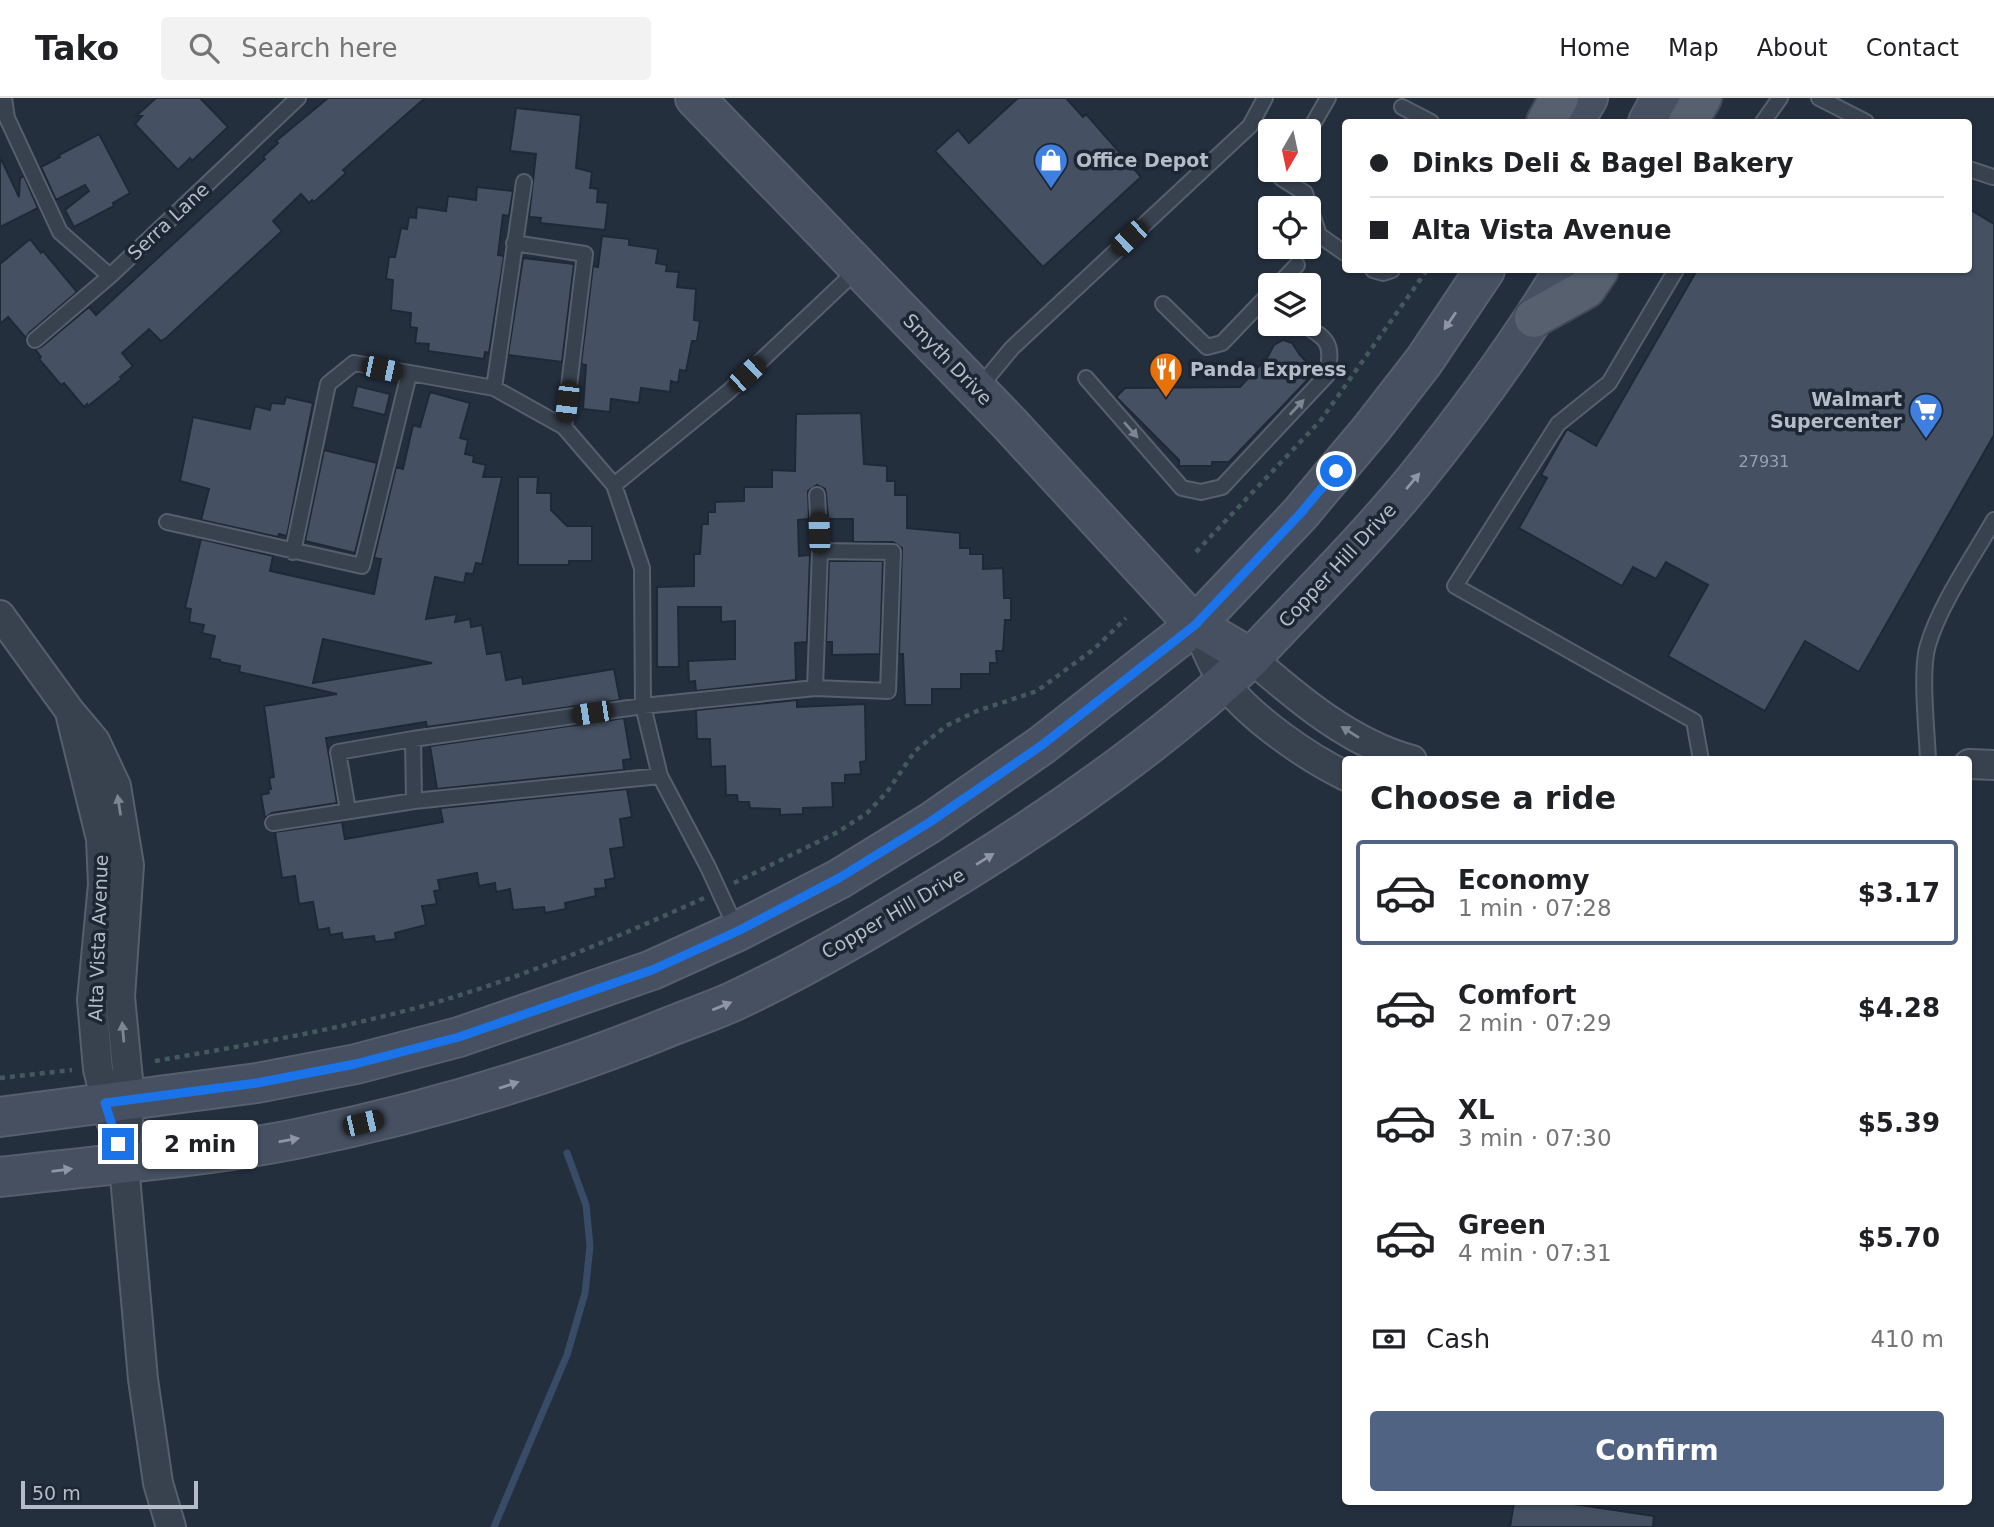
<!DOCTYPE html>
<html lang="en">
<head>
<meta charset="utf-8">
<style>
  body { margin:0; font-family:"DejaVu Sans",sans-serif; background:#f2f2f2; color:#202124; height:100vh; display:flex; flex-direction:column; font-size:26px; white-space:nowrap }
  * { box-sizing:border-box; margin:0 }
  p { font-size:23px; color:#757577 }
  .icon { flex:none; width:38px; height:38px; fill:none; stroke:currentColor; stroke-width:2; stroke-linecap:round; stroke-linejoin:round }
  .map { position:relative; flex:1; overflow:hidden }
  .drawer { position:absolute; left:1342px; top:658px; width:630px; height:749px; display:flex; flex-direction:column; background:#fff; border-radius:7px; box-shadow:0 2px 5px #0004 }
  .drawer>* { flex:none }
  .guide { position:absolute; left:1342px; top:21px; width:630px; height:154px; border-radius:7px; box-shadow:0 2px 5px #0004; display:grid; align-content:center; height:154px; padding:0 28px; background:#fff }
  .needle { width:46px; rotate:189deg }
  .buttons { position:absolute; left:1258px; top:21px; display:grid; gap:14px }
  .buttons a { display:grid; place-items:center; width:63px; height:63px; border-radius:7px; background:#fff; box-shadow:0 2px 5px #0004; font-size:35px }
  .scale { position:absolute; left:21px; bottom:18px; width:177px; box-sizing:border-box; padding-left:7px; border:4px solid #b4bcc9; border-top:0; font-size:19px; line-height:24px; white-space:nowrap; color:#b4bcc9; -webkit-text-stroke:5px #1d2633; paint-order:stroke }
  .end { position:absolute; width:32px; height:32px; margin:-16px; border:9px solid #1a73e8; background:#fff; box-shadow:0 0 0 4px #fff }
  .from { border-radius:50% }
  .bubble { position:absolute; height:49px; border-radius:7px; background:#fff; box-shadow:0 2px 5px #0004; font-size:23px; font-weight:800; line-height:49px; text-align:center }
  .car { position:absolute; width:21px; height:42px; margin:-21px -10px; border-radius:9px; box-shadow:0 0 5px 2px #0007; background:linear-gradient(#222 24%,#8ab4d8 0 40%,#222 0 76%,#8ab4d8 0 86%,#222 0) }
  .guide b { display:flex; align-items:center; gap:24px; height:66px; font-size:26px }
  .guide b+b { border-top:2px solid #e0e0e0 }
  .guide i { width:18px; height:18px; background:#202124 }
  ul { padding:0; list-style:none }
  li { display:flex; align-items:center; gap:21px; height:105px; margin:0 14px 10px; padding:0 14px; border:4px solid transparent; border-radius:7px }
  li div { flex:1 }
  li b { display:block; font-size:26px }
  li em { font-style:normal; font-weight:800 }
  li.current { border-color:#506383 }
  li>.icon { width:63px; height:63px; stroke-width:1.5 }
  h2 { padding:0 28px; font-size:32px; line-height:84px }
  .pay { display:flex; align-items:center; gap:18px; height:77px; padding:0 28px; font-size:26px }
  .pay p { margin-inline-start:auto }
  .action { display:flex; gap:14px; margin-top:auto; padding:14px 28px }
  .action a { flex:1; height:80px; border-radius:7px; background:#506383; color:#fff; font-size:28px; font-weight:800; line-height:80px; text-align:center }
  header { display:flex; align-items:center; gap:42px; box-sizing:border-box; height:98px; padding:0 35px; background:#fff; border-bottom:2px solid #e0e0e0 }
  header strong { font-size:33px }
  nav { display:flex; gap:38px; margin-inline-start:auto; font-size:24px }
  .search { width:490px; height:63px; background:#f2f2f2; display:flex; align-items:center; gap:18px; box-sizing:border-box; padding:0 24px; border-radius:7px; color:#757577; font-size:26px }
  .map>svg:first-child { display:block }
</style>
</head>
<body>
<header>
<strong>Tako</strong>
<div class="search"><svg class="icon" aria-label="search" viewBox="0 0 24 24"><circle cx="10" cy="10" r="6"/><path d="M15 15l6 6"/></svg>Search here</div>
<nav><a>Home</a><a>Map</a><a>About</a><a>Contact</a></nav>
</header>
<div class="map">
<svg width="1994" height="1429" viewBox="0 0 1994 1429">
  <rect width="100%" height="100%" fill="#242f3e"/>
  <g fill="none" stroke-linecap="round" stroke-linejoin="round">
    <path stroke="#394c67" stroke-width="7" d="M 494,1429 L 567,1257 L 585,1195 L 590,1148 L 586,1107 L 567,1055"/>
  </g>
  <path fill="#455162" stroke="#1f2835" stroke-width="2" fill-rule="evenodd" d="M 156,0 L 200,0 L 228,29 L 192,63 L 190,60 L 178,72 L 135,26 L 142,18 L 136,18 Z
    M 328,0 L 425,0 L 343,72 L 346,75 L 314,104 L 312,102 L 309,105 L 301,96 L 273,123 L 282,133 L 165,241 L 161,243 L 149,231 L 122,255 L 133,268 L 120,279 L 122,281 L 88,308 L 87,306 L 84,309 L 64,285 L 61,287 L 39,261 L 41,259 L 35,251 L 41,249 L 89,209 L 96,217 L 265,61 L 263,59 L 278,45 L 276,43 Z
    M 1018,0 L 1066,0 L 1083,19 L 1086,16 L 1141,79 L 1043,169 L 935,53 L 958,32 L 969,45 Z
    M 516,10 L 581,17 L 576,70 L 592,74 L 590,90 L 598,91 L 597,104 L 608,105 L 605,132 L 540,125 L 541,120 L 529,119 L 536,56 L 510,53 Z
    M 99,36 L 130,95 L 113,105 L 114,108 L 74,129 L 65,112 L 89,93 L 85,87 L 56,102 L 41,69 L 60,59 L 59,57 Z
    M 0,59 L 19,99 L 20,80 L 24,78 L 38,110 L 0,129 Z
    M 477,89 L 513,93 L 509,118 L 503,117 L 498,157 L 504,158 L 489,255 L 485,254 L 484,261 L 428,253 L 429,246 L 415,245 L 417,230 L 410,229 L 411,215 L 391,212 L 393,182 L 386,181 L 389,159 L 395,159 L 401,130 L 407,131 L 409,119 L 416,120 L 417,109 L 446,113 L 448,98 L 476,102 Z
    M 1969,111 L 1994,126 L 1994,337 L 1859,574 L 1805,543 L 1765,613 L 1668,558 L 1708,487 L 1666,464 L 1656,481 L 1633,469 L 1622,488 L 1519,430 L 1547,380 L 1541,377 L 1567,331 L 1596,348 L 1697,172 L 1969,172 Z
    M 602,138 L 629,141 L 629,147 L 658,151 L 656,165 L 667,167 L 666,173 L 679,174 L 677,189 L 696,191 L 694,222 L 700,223 L 697,243 L 692,243 L 686,273 L 680,272 L 678,285 L 671,283 L 670,294 L 641,290 L 639,305 L 611,301 L 610,314 L 583,311 L 586,267 L 581,266 L 593,168 L 598,169 Z
    M 30,141 L 41,155 L 43,153 L 77,194 L 29,235 L 26,240 L 8,219 L 0,226 L 0,166 Z
    M 523,160 L 574,166 L 562,264 L 508,257 Z
    M 1283,242 L 1292,245 L 1300,257 L 1316,273 L 1229,364 L 1212,364 L 1212,368 L 1179,368 L 1179,362 L 1116,299 L 1125,290 L 1240,289 L 1267,260 L 1274,247 Z
    M 357,288 L 390,296 L 385,317 L 352,309 Z
    M 430,294 L 470,305 L 460,340 L 468,342 L 465,356 L 474,358 L 473,364 L 486,367 L 483,379 L 502,379 L 482,466 L 476,465 L 473,476 L 466,475 L 464,485 L 435,479 L 426,521 L 457,516 L 455,524 L 470,521 L 471,529 L 482,527 L 487,556 L 501,554 L 506,582 L 522,579 L 523,586 L 614,571 L 620,602 L 427,629 L 426,624 L 326,640 L 337,705 L 272,715 L 265,720 L 261,697 L 269,695 L 268,691 L 271,691 L 269,680 L 274,679 L 264,608 L 337,596 L 239,574 L 240,568 L 220,564 L 220,562 L 210,560 L 215,538 L 202,535 L 204,527 L 189,524 L 191,511 L 185,510 L 201,441 L 273,458 L 270,473 L 374,496 L 381,461 L 374,460 L 396,369 L 403,371 L 413,327 L 420,329 ZM 323,541 L 432,565 L 313,585 Z
    M 286,299 L 313,305 L 287,438 L 279,436 L 278,439 L 201,422 L 209,391 L 180,383 L 193,319 L 250,331 L 255,308 L 270,312 L 271,305 L 284,306 Z
    M 861,315 L 864,366 L 887,368 L 887,383 L 895,383 L 895,397 L 907,397 L 907,430 L 960,435 L 960,450 L 970,450 L 970,456 L 983,456 L 983,471 L 1003,470 L 1004,500 L 1011,500 L 1011,522 L 1005,522 L 1003,553 L 996,553 L 997,565 L 990,565 L 990,576 L 961,576 L 961,591 L 932,591 L 932,607 L 905,607 L 903,556 L 899,556 L 902,450 L 893,444 L 853,444 L 853,421 L 828,421 L 826,396 L 825,391 L 817,387 L 808,393 L 809,421 L 798,422 L 799,458 L 810,457 L 807,544 L 795,545 L 796,582 L 696,593 L 695,583 L 689,584 L 688,563 L 735,561 L 735,523 L 721,524 L 721,509 L 678,509 L 679,569 L 657,569 L 657,489 L 694,488 L 694,456 L 700,456 L 702,426 L 708,426 L 708,414 L 715,414 L 715,404 L 744,403 L 744,389 L 772,389 L 772,372 L 795,373 L 796,316 Z
    M 324,352 L 377,365 L 355,455 L 305,443 Z
    M 518,379 L 538,379 L 537,395 L 551,395 L 551,412 L 567,428 L 592,428 L 592,463 L 569,463 L 569,467 L 518,467 Z
    M 829,463 L 883,463 L 880,556 L 832,557 L 832,544 L 826,544 Z
    M 797,602 L 797,609 L 865,606 L 866,663 L 860,664 L 861,676 L 845,677 L 845,685 L 832,685 L 833,709 L 803,710 L 803,716 L 780,717 L 780,711 L 750,710 L 749,704 L 738,704 L 737,697 L 726,697 L 725,668 L 711,669 L 710,641 L 697,641 L 696,612 Z
    M 624,620 L 631,661 L 623,662 L 624,672 L 437,691 L 430,648 Z
    M 627,691 L 632,719 L 620,721 L 624,749 L 610,751 L 615,780 L 605,782 L 606,790 L 595,791 L 596,798 L 565,805 L 566,811 L 545,815 L 544,809 L 513,812 L 510,791 L 496,794 L 495,785 L 479,788 L 477,775 L 438,782 L 440,792 L 434,793 L 437,806 L 422,808 L 426,827 L 395,835 L 396,841 L 375,844 L 374,838 L 343,842 L 342,835 L 330,837 L 329,830 L 318,832 L 313,804 L 299,806 L 295,778 L 282,780 L 275,734 L 342,724 L 345,741 L 443,724 L 440,710 Z
    M 1514,1404 L 1560,1404 L 1654,1418 L 1653,1429 L 1510,1429 Z"/>
  <g fill="none" stroke-linecap="round" stroke-linejoin="round">
    <g stroke="#565f6c" stroke-width="18">
      <path id="lane" d="M 4,0 L 7,20 L 60,134 L 110,178
        M 1819,0 L 1866,24
        M 1402,9 L 1431,24
        M 1763,24 L 1780,0
        M 1309,33 L 1328,0
        M 1969,71 L 1993,79
        M 1286,72 L 1281,80 L 1305,95 L 1319,137 L 1346,156
        M 514,145 L 585,156 L 564,329
        M 1373,172 L 1383,175 L 1392,172
        M 1676,172 L 1609,285 L 1558,326 L 1455,488 L 1694,623 L 1701,662
        M 1278,187 L 1297,167
        M 1163,206 L 1207,249 L 1222,245 L 1270,195
        M 35,242 L 110,178 L 298,0
        M 1086,280 L 1182,390 L 1201,394 L 1222,389 L 1327,277 C 1333,246 1329,241 1302,226
        M 494,290 L 524,84
        M 978,291 L 1012,250 L 1250,28 L 1265,0
        M 614,387 L 728,294 L 858,171
        M 167,424 L 362,468 L 409,276
        M 293,454 L 328,286 L 354,265 L 494,290 L 564,329 L 614,387 L 642,470 L 643,608 L 660,678 L 708,769 L 737,832
        M 815,590 L 820,453 L 817,397
        M 413,641 L 414,703
        M 1928,662 C 1927,633 1920,572 1928,547 C 1940,506 1973,459 1994,422
        M 348,712 L 338,654 L 413,641 L 643,608 L 815,590 L 888,593 L 893,454 L 820,453
        M 273,725 L 414,703 L 660,678"/>
    </g>
    <g stroke="#565f6c" stroke-width="32">
      <path id="street" d="M 0,517 L 69,612 L 95,643 L 116,688 L 129,767 L 120,899 L 130,1002 L 124,1067 L 143,1281 L 158,1385 L 171,1429
        M 1195,527 C 1205,546 1212,569 1225,586 C 1252,621 1307,659 1346,678
        M 1251,560 C 1297,600 1351,646 1412,662
        M 71,619 L 101,741 L 103,786 L 92,902 L 98,971 L 111,1023
        M 1969,666 L 1994,667"/>
    </g>
    <g stroke="#565f6c" stroke-width="42">
      <path id="secondary" d="M 695,0 L 1010,326 L 1195,527 L 1251,560
        M 1574,24 L 1588,0
        M 1648,24 L 1661,0
        M 0,1019 L 257,985 L 356,966 L 459,939 L 652,872 L 738,833 L 839,781 L 930,725 L 1042,647 L 1195,527 L 1300,416 L 1372,330 L 1424,263 L 1485,172
        M 0,1079 C 99,1067 198,1060 296,1041 C 419,1016 538,981 654,935 C 680,924 707,915 732,904 C 812,867 887,821 962,775 C 1064,712 1163,642 1251,560 C 1305,502 1363,445 1413,384 C 1468,316 1519,246 1564,172"/>
    </g>
    <g stroke="#414a57" stroke-width="42">
      <path id="primary" d="M 1546,24 L 1559,0
        M 1688,24 L 1702,0
        M 1534,220 L 1586,191 L 1599,172"/>
    </g>
    <path stroke="#44595c" stroke-width="4.5" stroke-dasharray="5 5" stroke-linecap="butt" d="M 1196,454 L 1321,322 L 1427,172
      M 734,785 L 838,734 L 867,715 L 887,694 L 915,653 L 946,628 L 977,613 L 1037,593 L 1094,551 L 1126,520
      M 155,963 C 242,948 330,933 416,910 C 515,883 611,842 704,800
      M 0,980 L 72,972"/>
    <use href="#lane" stroke="#38414e" stroke-width="14"/>
    <use href="#street" stroke="#38414e" stroke-width="28"/>
    <use href="#secondary" stroke="#465061" stroke-width="38"/>
    <use href="#primary" stroke="#56606e" stroke-width="38"/>
  </g>
  <defs><path id="oneway-solid" d="M-6-.8H1V-3.2L6.5 0L1 3.2V.8H-6Z" transform="scale(1.75)"/></defs>
  <g fill="#8e96a5">
    <use href="#oneway-solid" transform="translate(1450 223) rotate(124)"/>
    <use href="#oneway-solid" transform="translate(1413 383) rotate(-50)"/>
    <use href="#oneway-solid" transform="translate(985 761) rotate(-32)"/>
    <use href="#oneway-solid" transform="translate(722 908) rotate(-22)"/>
    <use href="#oneway-solid" transform="translate(509 987) rotate(-18)"/>
    <use href="#oneway-solid" transform="translate(289 1042) rotate(-10)"/>
    <use href="#oneway-solid" transform="translate(62 1072) rotate(-7)"/>
  </g>
  <g fill="#7c8592">
    <use href="#oneway-solid" transform="translate(1297 309) rotate(-47)"/>
    <use href="#oneway-solid" transform="translate(1131 332) rotate(49)"/>
    <use href="#oneway-solid" transform="translate(1350 634) rotate(-148)"/>
    <use href="#oneway-solid" transform="translate(119 707) rotate(-99)"/>
    <use href="#oneway-solid" transform="translate(123 934) rotate(-95)"/>
  </g>
  <g fill="none" stroke-linecap="round" stroke-linejoin="round">
    <path stroke="#1a73e8" stroke-width="9" d="M 118,1046 L 105,1005 L 257,985 L 355,966 L 459,939 L 652,872 L 738,833 L 839,780 L 930,724 L 1042,647 L 1195,527 L 1300,416 L 1336,373"/>
  </g>
  <defs>
    <g id="shop-pin" transform="scale(1.75)"><path d="M0 17L-7.5 6A9.5 9.5 0 1 1 7.5 6Z" fill="#3f7fe0" stroke="#1d2633"/><path d="M-5-2.5h2.3a2.7 3.5 0 0 1 5.4 0H5L5.5 6h-11ZM-1.5-2.5h3a1.5 2.3 0 0 0-3 0Z" fill="#fff"/></g>
    <g id="restaurant-pin" transform="scale(1.75)"><path d="M0 17L-7.5 6A9.5 9.5 0 1 1 7.5 6Z" fill="#e8710a" stroke="#1d2633"/><path d="M-5-6h1v4h1v-4h1v4h1v-4h1v5L-1.5 .5V6h-2V.5L-5-1ZM5-6V6H3V1.5H1.5Q1.5-4 5-6Z" fill="#fff"/></g>
    <g id="supermarket-pin" transform="scale(1.75)"><path d="M0 17L-7.5 6A9.5 9.5 0 1 1 7.5 6Z" fill="#3f7fe0" stroke="#1d2633"/><path d="M-6-5.5h2.5l.6 2H6L4.5 2H-2.5L-4.4-4H-6ZM-1.5 3.2a1.3 1.3 0 1 0 .1 0ZM3 3.2a1.3 1.3 0 1 0 .1 0Z" fill="#fff"/></g>
  </defs>
  <g fill-rule="evenodd">
    <use href="#shop-pin" x="1051" y="62"/>
    <use href="#restaurant-pin" x="1166" y="271"/>
    <use href="#supermarket-pin" x="1926" y="312"/>
  </g>
  <g text-anchor="middle" dominant-baseline="central" stroke-width="7" stroke-linejoin="round" paint-order="stroke">
    <g font-size="16" fill="#98a1af">
      <text x="1764" y="363">27931</text>
    </g>
    <g font-size="19" font-weight="bold" fill="#b4bcc9" stroke="#1d2633" text-anchor="start">
      <text x="1076" y="62">Office Depot</text>
      <text x="1190" y="271">Panda Express</text>
      <text x="1902" y="301" text-anchor="end">Walmart<tspan x="1902" dy="22">Supercenter</tspan></text>
    </g>
    <g font-size="19" fill="#b4bcc9" stroke="#1d2633">
      <text transform="translate(168 123) rotate(-43)">Serra Lane</text>
      <text transform="translate(948 261) rotate(46)">Smyth Drive</text>
      <text transform="translate(1337 467) rotate(-47)">Copper Hill Drive</text>
      <text transform="translate(893 815) rotate(-30)">Copper Hill Drive</text>
      <text transform="translate(98 840) rotate(-88)">Alta Vista Avenue</text>
    </g>
  </g>
</svg>
<div class="buttons">
<a><svg class="needle" viewBox="-14 -14 28 28"><path d="M0-13l5 13h-10z" fill="#e53935"/><path d="M0 13l5-13h-10z" fill="#757577"/></svg></a>
<a><svg class="icon" aria-label="locate" viewBox="0 0 24 24"><circle cx="12" cy="12" r="6"/><path d="M12 2v4M12 18v4M2 12h4M18 12h4"/></svg></a>
<a><svg class="icon" aria-label="layers" viewBox="0 0 24 24"><path d="M12 4l9 5-9 5-9-5zM3 14l9 5 9-5"/></svg></a>
</div>
<div class="scale">50 m</div>
<i class="end from" style="left:1336px;top:373px"></i>
<i class="end" style="left:118px;top:1046px"></i>
<div class="bubble" style="left:142px;top:1022px;width:116px">2 min</div>
<i class="car" style="left:1129px;top:140px;rotate:227deg"></i>
<i class="car" style="left:382px;top:271px;rotate:102deg"></i>
<i class="car" style="left:747px;top:276px;rotate:47deg"></i>
<i class="car" style="left:567px;top:304px;rotate:187deg"></i>
<i class="car" style="left:819px;top:435px;rotate:358deg"></i>
<i class="car" style="left:592px;top:615px;rotate:261deg"></i>
<i class="car" style="left:363px;top:1025px;rotate:77deg"></i>
<div class="guide">
<b><i class="from"></i>Dinks Deli &amp; Bagel Bakery</b>
<b><i></i>Alta Vista Avenue</b>
</div>
<section class="drawer">
<h2>Choose a ride</h2>
<ul>
<li class="current"><svg class="icon" aria-label="car" viewBox="0 0 24 24"><path d="M5 17H2v-5l4-1 3-4h7l3 4 3 1v5h-3M9 17h6M6 11h13"/><circle cx="7" cy="17" r="2"/><circle cx="17" cy="17" r="2"/></svg><div><b>Economy</b><p>1 min · 07:28</p></div><em>$3.17</em></li>
<li><svg class="icon" aria-label="car" viewBox="0 0 24 24"><path d="M5 17H2v-5l4-1 3-4h7l3 4 3 1v5h-3M9 17h6M6 11h13"/><circle cx="7" cy="17" r="2"/><circle cx="17" cy="17" r="2"/></svg><div><b>Comfort</b><p>2 min · 07:29</p></div><em>$4.28</em></li>
<li><svg class="icon" aria-label="car" viewBox="0 0 24 24"><path d="M5 17H2v-5l4-1 3-4h7l3 4 3 1v5h-3M9 17h6M6 11h13"/><circle cx="7" cy="17" r="2"/><circle cx="17" cy="17" r="2"/></svg><div><b>XL</b><p>3 min · 07:30</p></div><em>$5.39</em></li>
<li><svg class="icon" aria-label="car" viewBox="0 0 24 24"><path d="M5 17H2v-5l4-1 3-4h7l3 4 3 1v5h-3M9 17h6M6 11h13"/><circle cx="7" cy="17" r="2"/><circle cx="17" cy="17" r="2"/></svg><div><b>Green</b><p>4 min · 07:31</p></div><em>$5.70</em></li>
</ul>
<div class="pay"><svg class="icon" aria-label="cash" viewBox="0 0 24 24"><path d="M3 7h18v10H3z"/><circle cx="12" cy="12" r="2"/></svg>Cash<p>410 m</p></div>
<div class="action"><a>Confirm</a></div>
</section>
</div>
</body>
</html>
